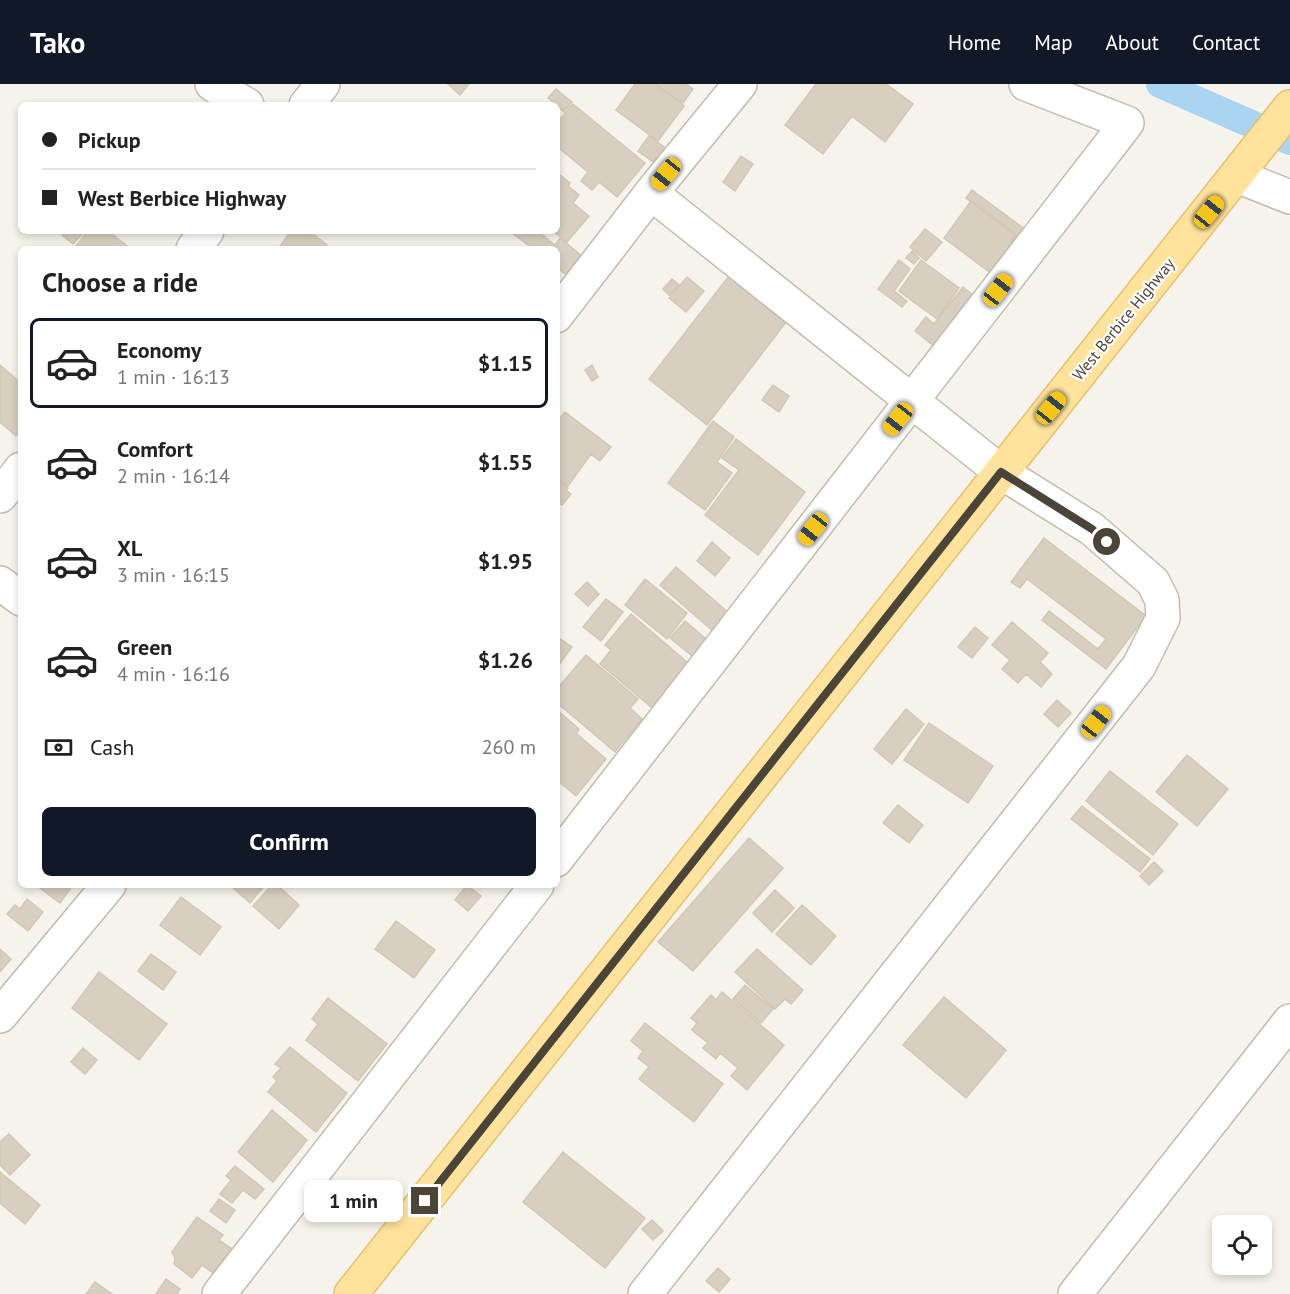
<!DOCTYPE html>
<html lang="en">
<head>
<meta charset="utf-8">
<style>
  body { margin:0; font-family:"PT Sans",sans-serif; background:#f2f2f2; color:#222; height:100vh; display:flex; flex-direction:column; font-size:22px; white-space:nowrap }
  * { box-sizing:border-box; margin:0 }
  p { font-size:20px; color:#767676 }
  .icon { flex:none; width:33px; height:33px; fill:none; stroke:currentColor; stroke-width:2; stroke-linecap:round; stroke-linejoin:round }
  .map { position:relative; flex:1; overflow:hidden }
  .sheet { position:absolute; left:18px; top:162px; width:542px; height:642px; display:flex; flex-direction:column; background:#fff; border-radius:9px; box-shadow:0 3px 9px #0003 }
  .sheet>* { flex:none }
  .hud { position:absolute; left:18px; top:18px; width:542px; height:132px; border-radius:9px; box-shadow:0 3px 9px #0003; display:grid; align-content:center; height:132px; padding:0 24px; background:#fff }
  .fabs { position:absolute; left:1212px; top:1131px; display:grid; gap:12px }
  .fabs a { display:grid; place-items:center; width:60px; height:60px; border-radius:9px; background:#fff; box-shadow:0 3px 9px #0003; font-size:30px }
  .end { position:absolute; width:27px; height:27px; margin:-14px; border:8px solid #4b4439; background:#fff; box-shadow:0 0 0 3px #fff }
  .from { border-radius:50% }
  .bubble { position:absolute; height:42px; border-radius:9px; background:#fff; box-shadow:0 3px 9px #0003; font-size:20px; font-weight:800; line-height:42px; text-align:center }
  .car { position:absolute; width:18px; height:36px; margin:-18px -9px; border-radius:8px; box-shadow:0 0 4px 2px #0007; background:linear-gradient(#f5c518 24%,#345 0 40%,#f5c518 0 76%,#345 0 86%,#f5c518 0) }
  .hud b { display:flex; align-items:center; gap:21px; height:57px; font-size:22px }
  .hud b+b { border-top:2px solid #e0e0e0 }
  .hud i { width:15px; height:15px; background:#222 }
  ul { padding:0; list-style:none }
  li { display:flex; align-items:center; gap:18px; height:90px; margin:0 12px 9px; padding:0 12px; border:3px solid transparent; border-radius:9px }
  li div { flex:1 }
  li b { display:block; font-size:22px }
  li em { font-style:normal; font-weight:800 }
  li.current { border-color:#111827 }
  li>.icon { width:54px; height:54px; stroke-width:1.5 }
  h2 { padding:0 24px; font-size:27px; line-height:72px }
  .pay { display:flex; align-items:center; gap:15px; height:66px; padding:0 24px; font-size:22px }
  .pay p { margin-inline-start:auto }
  .primary-button { display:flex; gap:12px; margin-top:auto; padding:12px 24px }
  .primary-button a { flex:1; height:69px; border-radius:9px; background:#111827; color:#fff; font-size:24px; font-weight:800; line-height:69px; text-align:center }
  header { display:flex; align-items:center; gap:36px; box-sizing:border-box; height:84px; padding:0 30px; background:#111827; color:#fff }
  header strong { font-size:28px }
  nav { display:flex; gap:33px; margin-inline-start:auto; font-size:21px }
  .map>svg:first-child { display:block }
</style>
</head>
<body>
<header>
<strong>Tako</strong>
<nav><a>Home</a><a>Map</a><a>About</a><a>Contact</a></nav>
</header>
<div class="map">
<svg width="1290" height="1210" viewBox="0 0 1290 1210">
  <rect width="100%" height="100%" fill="#f6f3ec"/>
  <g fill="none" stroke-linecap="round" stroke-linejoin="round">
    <path stroke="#a9d4f2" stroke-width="28" d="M 1160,0 L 1290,57"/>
  </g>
  <path fill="#d8cfc1" stroke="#d3c7b4" stroke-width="1.5" d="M 448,0 L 469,0 L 460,11 Z
    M 635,0 L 655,0 L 684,22 L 658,57 L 616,26 Z
    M 655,0 L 686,0 L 693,5 L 683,19 Z
    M 816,0 L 886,0 L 913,20 L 885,58 L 852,32 L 823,70 L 785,41 Z
    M 556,5 L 572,18 L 564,28 L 548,14 Z
    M 573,20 L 645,79 L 617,113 L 599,98 L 592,106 L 581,97 L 588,88 L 560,65 L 556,69 L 556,40 Z
    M 649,52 L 664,63 L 653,78 L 638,67 Z
    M 741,72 L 753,80 L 735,107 L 723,98 Z
    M 556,88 L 570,99 L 568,102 L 579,111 L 573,119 L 589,132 L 567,158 L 553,147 L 556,147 Z
    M 972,106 L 1034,152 L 1025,165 L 1012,156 L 1016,150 L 966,114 Z
    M 971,117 L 1015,151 L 1011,156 L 1023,165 L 1000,196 L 944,154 Z
    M 925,145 L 942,158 L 926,177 L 910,163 Z
    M 66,147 L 85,147 L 73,160 L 62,151 Z
    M 88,147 L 108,147 L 131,165 L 80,165 L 76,162 Z
    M 291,147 L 309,147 L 327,161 L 324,165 L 278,165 Z
    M 510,147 L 537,147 L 555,161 L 560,154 L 582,172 L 567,191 L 556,183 L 556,165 L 533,165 Z
    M 912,167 L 919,174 L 914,180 L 906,174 Z
    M 899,176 L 910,185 L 894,207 L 907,217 L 902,223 L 878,205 Z
    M 921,176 L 959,204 L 937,235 L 899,207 Z
    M 729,192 L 787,237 L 707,341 L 649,295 Z
    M 687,193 L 704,207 L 686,228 L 669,214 Z
    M 672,195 L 679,201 L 670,212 L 663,205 Z
    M 963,203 L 980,217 L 940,267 L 915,247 L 926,233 L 934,240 Z
    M 0,281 L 21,299 L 21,346 L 16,352 L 0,338 Z
    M 592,281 L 598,293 L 592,297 L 585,286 Z
    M 773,301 L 789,312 L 779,328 L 762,316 Z
    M 565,328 L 611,363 L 600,377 L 591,370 L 568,402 L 556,393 L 556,339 Z
    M 713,337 L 734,353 L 717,378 L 732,389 L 705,426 L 668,399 Z
    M 736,355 L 805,408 L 758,471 L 705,431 L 739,386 L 722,374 Z
    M 556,395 L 568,404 L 566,406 L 571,410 L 562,421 L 556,417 Z
    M 1044,454 L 1146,532 L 1106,585 L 1042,536 L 1049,527 L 1098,565 L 1106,555 L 1027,495 L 1020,504 L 1011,498 Z
    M 712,458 L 730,474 L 715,492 L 697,477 Z
    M 676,483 L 731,531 L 715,549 L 660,501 Z
    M 645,495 L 687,529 L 667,555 L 625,521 Z
    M 587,498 L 599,510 L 588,522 L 575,510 Z
    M 606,515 L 623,528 L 601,557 L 583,543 Z
    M 631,530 L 694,584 L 657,628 L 600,580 L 611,566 L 605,561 Z
    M 685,537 L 706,555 L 692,572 L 670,554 Z
    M 1012,538 L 1048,569 L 1040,578 L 1052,590 L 1041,603 L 1026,590 L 1018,599 L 1002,585 L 1010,576 L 992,561 Z
    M 975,543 L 988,554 L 972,574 L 958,563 Z
    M 556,552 L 572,563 L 556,585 Z
    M 586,571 L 638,615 L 630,624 L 642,635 L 615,668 L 556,618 L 556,606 Z
    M 1057,616 L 1071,629 L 1058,643 L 1044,630 Z
    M 556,625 L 579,645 L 576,649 L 606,675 L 576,712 L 556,695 Z
    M 906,625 L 924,640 L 892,680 L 874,665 Z
    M 929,639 L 993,682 L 968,719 L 904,676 Z
    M 1187,671 L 1228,705 L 1197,742 L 1156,708 Z
    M 1110,687 L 1178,740 L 1153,771 L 1086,717 Z
    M 898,721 L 923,741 L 909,759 L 883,739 Z
    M 1082,722 L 1150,775 L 1140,788 L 1071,735 Z
    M 749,754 L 783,784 L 693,887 L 658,858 Z
    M 1154,778 L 1163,787 L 1149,801 L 1140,792 Z
    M 36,801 L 73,801 L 60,819 Z
    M 230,801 L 265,801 L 250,819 Z
    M 272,801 L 277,801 L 299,821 L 279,845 L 253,822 Z
    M 467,801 L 481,812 L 468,827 L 455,816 Z
    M 775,806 L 794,824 L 772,848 L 753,829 Z
    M 181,813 L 221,843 L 200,871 L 160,841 Z
    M 27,815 L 43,828 L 28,847 L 7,830 L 15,821 L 20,825 Z
    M 802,821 L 836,852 L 811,881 L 776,850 Z
    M 396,837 L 435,866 L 414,894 L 375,865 Z
    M 0,865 L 11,875 L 0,888 Z
    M 757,865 L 803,906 L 791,920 L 785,915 L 775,925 L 735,888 Z
    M 151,870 L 176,888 L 163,906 L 138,887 Z
    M 99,888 L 167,940 L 139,976 L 72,924 Z
    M 745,901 L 773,925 L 761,939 L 733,915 Z
    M 722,908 L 784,961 L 747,1006 L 731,992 L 738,984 L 720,969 L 716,975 L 703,964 L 708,959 L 692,946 L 697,939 L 691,934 L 711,911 L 716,916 Z
    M 944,913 L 1006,966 L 966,1014 L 903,961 Z
    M 328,914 L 387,960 L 358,997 L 306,956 L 318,940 L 312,935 Z
    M 645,939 L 723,1000 L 694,1038 L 639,995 L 649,983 L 638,974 L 643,967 L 631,957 Z
    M 290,963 L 347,1009 L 316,1048 L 268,1008 L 277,997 L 273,993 L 281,984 L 275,980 Z
    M 83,964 L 97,976 L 85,990 L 71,978 Z
    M 272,1026 L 307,1056 L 273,1098 L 238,1068 Z
    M 9,1050 L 30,1071 L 10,1091 L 0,1081 L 0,1058 Z
    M 563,1068 L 645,1134 L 605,1184 L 523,1118 Z
    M 235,1082 L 264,1105 L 255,1115 L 243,1106 L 232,1119 L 220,1110 L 231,1096 L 226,1092 Z
    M 0,1088 L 40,1121 L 25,1140 L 0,1119 Z
    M 219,1115 L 235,1126 L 226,1139 L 210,1127 Z
    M 197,1133 L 223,1151 L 219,1156 L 232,1165 L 213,1189 L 202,1181 L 192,1194 L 174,1180 L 175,1174 L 172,1168 Z
    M 652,1136 L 663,1147 L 653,1156 L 642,1145 Z
    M 718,1184 L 730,1195 L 719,1208 L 706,1197 Z
    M 166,1195 L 180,1205 L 177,1210 L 156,1210 Z
    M 95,1198 L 112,1210 L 86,1210 Z"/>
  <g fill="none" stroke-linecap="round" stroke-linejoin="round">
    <g stroke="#c2bbae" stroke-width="36">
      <path id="minor" d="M 212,0 L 247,21
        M 306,21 L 323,0
        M 1237,92 L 1290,113
        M 193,165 L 207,147
        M 556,232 L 651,109 L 740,0
        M 0,412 L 21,385
        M 0,499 L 21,515
        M 556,776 L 1127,39 L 1026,0
        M 0,932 L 109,801
        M 219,1210 L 537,801
        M 645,1210 L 1139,582 L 1163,534 L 1162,516 L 1153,498 L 1092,445 L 1001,388 L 651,109
        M 1075,1210 L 1290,937"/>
    </g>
    <g stroke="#e6c16a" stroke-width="36">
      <path id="major" d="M 351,1210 L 1290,23"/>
    </g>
    <use href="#minor" stroke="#fff" stroke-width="33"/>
    <use href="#major" stroke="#ffe39c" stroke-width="33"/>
  </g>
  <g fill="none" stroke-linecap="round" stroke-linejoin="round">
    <path stroke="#4b4439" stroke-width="8" d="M 425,1117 L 1001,388 L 1092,445 L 1107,458"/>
  </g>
  <g text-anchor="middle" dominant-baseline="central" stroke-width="4.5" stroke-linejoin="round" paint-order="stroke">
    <g font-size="16" fill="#4b4439" stroke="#fff">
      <text transform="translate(1123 235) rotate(-51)">West Berbice Highway</text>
    </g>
  </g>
</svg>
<div class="fabs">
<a><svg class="icon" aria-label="locate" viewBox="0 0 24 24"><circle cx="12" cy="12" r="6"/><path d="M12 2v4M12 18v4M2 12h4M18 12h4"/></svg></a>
</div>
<i class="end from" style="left:1107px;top:458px"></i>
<i class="end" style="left:425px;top:1117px"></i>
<div class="bubble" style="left:304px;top:1096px;width:99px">1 min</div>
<i class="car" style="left:666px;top:90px;rotate:219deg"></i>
<i class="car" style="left:1209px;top:128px;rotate:39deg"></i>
<i class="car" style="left:998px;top:206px;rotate:38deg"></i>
<i class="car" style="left:1051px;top:324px;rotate:39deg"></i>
<i class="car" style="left:898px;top:335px;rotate:218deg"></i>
<i class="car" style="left:813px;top:445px;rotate:218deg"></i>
<i class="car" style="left:1096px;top:638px;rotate:38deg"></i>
<div class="hud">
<b><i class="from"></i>Pickup</b>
<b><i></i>West Berbice Highway</b>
</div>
<section class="sheet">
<h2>Choose a ride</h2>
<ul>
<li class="current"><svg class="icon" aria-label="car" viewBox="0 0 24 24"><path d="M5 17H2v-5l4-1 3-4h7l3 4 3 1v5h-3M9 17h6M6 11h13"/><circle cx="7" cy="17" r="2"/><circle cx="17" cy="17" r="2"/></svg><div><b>Economy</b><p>1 min · 16:13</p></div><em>$1.15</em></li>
<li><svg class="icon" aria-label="car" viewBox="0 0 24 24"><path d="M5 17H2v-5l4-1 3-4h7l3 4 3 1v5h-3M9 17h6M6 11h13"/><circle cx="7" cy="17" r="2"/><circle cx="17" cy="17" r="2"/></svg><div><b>Comfort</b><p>2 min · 16:14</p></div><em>$1.55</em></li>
<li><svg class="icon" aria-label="car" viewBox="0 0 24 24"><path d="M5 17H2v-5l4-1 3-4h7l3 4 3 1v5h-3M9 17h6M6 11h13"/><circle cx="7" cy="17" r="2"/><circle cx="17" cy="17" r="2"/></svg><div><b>XL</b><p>3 min · 16:15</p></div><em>$1.95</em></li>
<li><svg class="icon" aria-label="car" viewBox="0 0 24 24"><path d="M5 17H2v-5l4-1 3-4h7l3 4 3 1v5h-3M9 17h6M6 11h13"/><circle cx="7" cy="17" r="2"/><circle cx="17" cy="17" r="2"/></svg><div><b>Green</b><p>4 min · 16:16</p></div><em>$1.26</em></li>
</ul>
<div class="pay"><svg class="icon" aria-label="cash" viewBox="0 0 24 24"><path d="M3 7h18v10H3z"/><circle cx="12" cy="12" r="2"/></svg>Cash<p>260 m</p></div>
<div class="primary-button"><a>Confirm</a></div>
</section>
</div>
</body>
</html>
